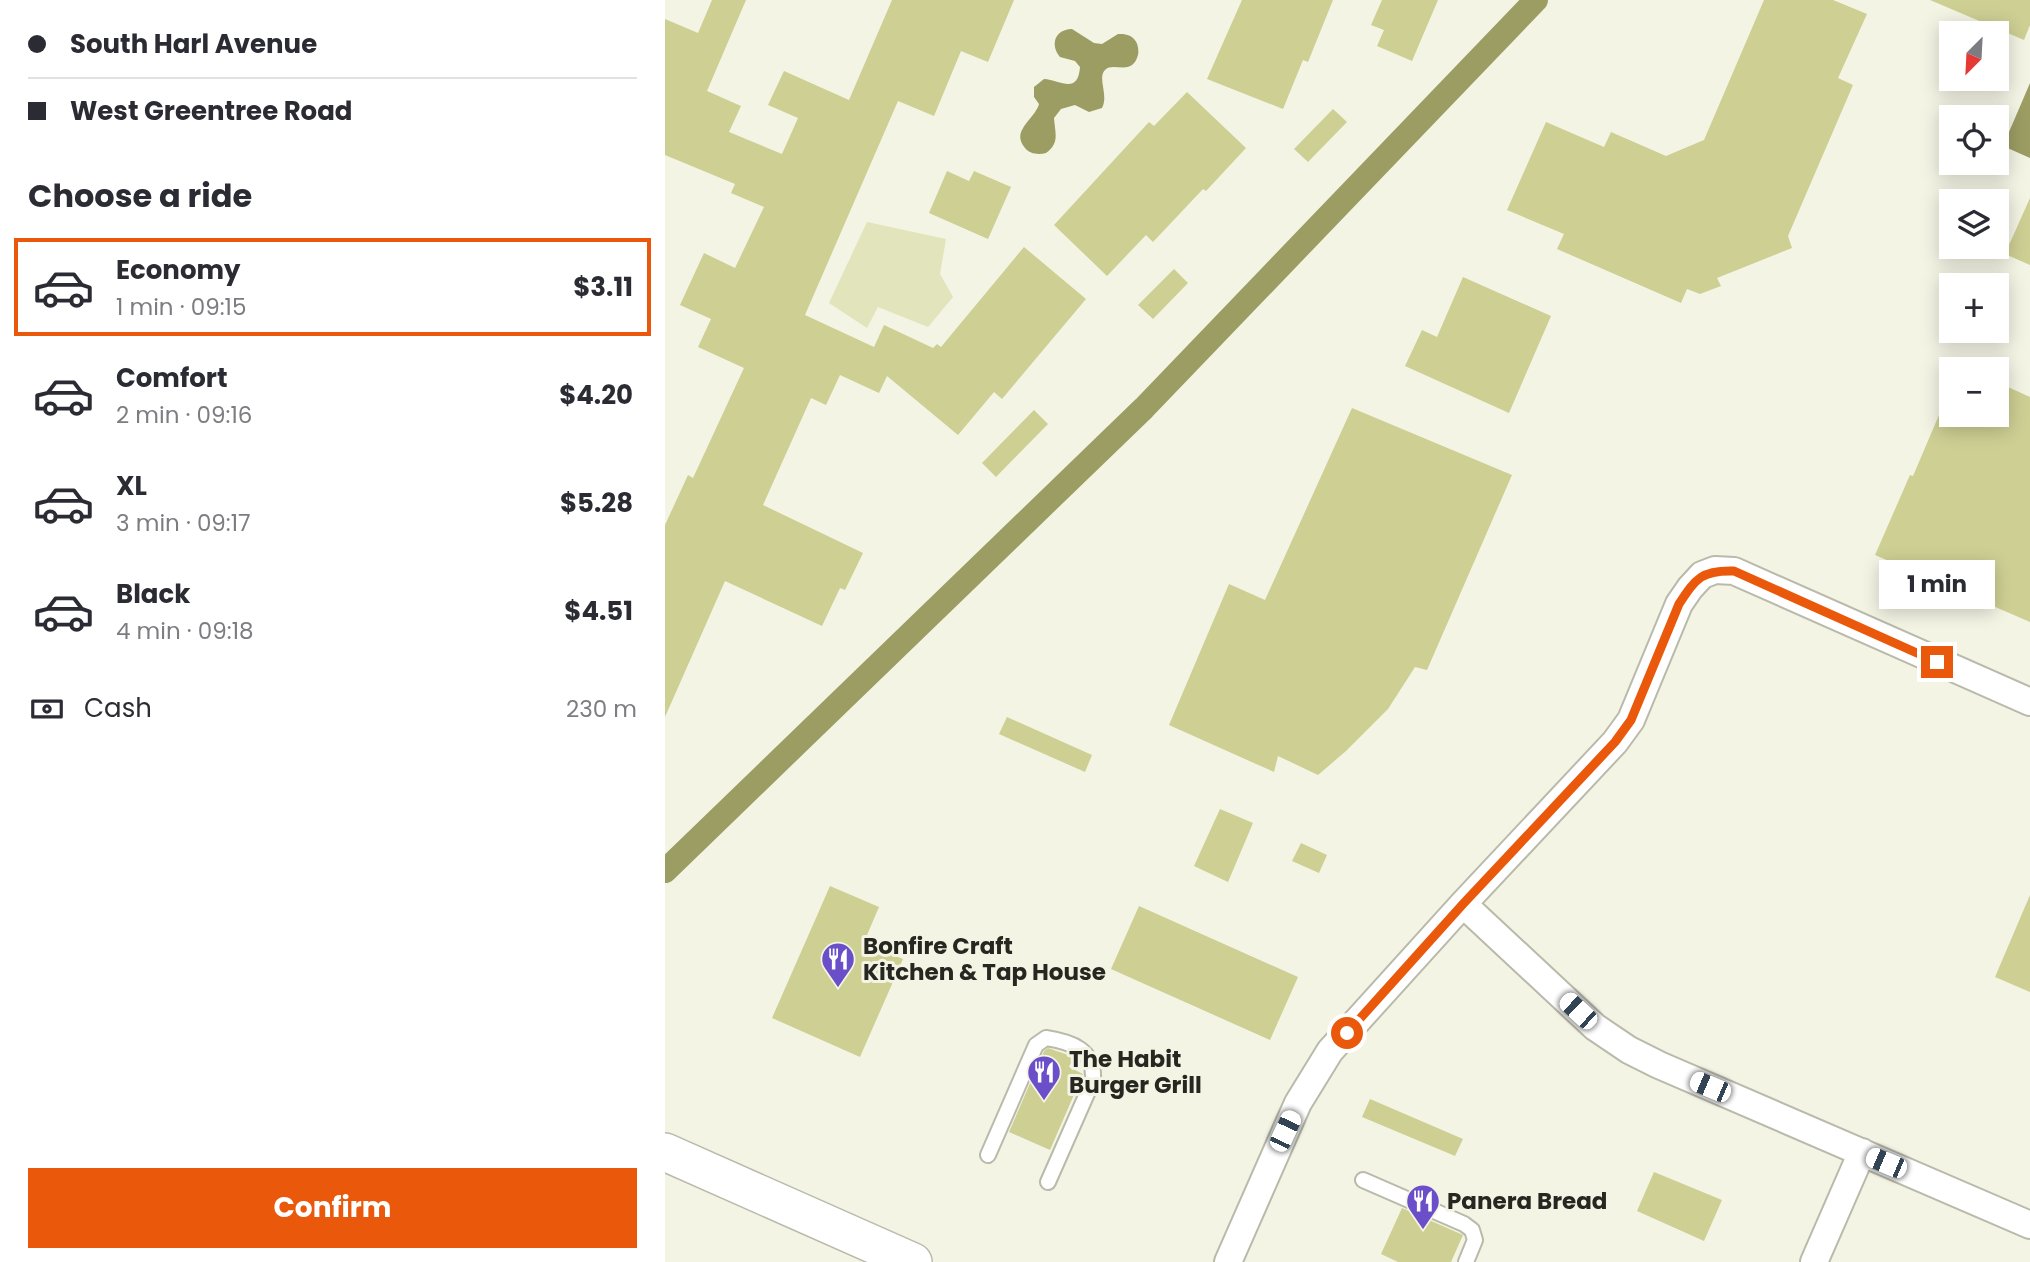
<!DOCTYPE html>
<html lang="en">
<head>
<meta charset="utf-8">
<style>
  body { margin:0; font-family:Poppins,sans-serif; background:#f7f7f7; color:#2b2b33; height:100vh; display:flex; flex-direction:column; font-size:26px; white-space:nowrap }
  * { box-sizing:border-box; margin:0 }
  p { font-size:23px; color:#7c7c81 }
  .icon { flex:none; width:38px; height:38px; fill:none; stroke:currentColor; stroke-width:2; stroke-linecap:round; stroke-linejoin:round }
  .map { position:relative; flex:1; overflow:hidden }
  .details { display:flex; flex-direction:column; background:#fff; width:665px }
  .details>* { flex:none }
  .hud { display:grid; align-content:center; height:154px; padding:0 28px; background:#fff }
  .needle { width:46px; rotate:204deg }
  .buttons { position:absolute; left:1274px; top:21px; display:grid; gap:14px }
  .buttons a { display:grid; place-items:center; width:70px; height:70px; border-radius:0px; background:#fff; box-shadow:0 4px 18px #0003; font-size:35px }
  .end { position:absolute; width:32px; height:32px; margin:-16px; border:9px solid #ea580c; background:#fff; box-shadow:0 0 0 4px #fff }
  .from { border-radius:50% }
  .bubble { position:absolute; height:49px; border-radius:0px; background:#fff; box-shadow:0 4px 18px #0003; font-size:23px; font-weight:700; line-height:49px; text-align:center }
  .car { position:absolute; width:21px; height:42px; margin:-21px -10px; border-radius:9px; box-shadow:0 0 5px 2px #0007; background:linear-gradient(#fff 24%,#345 0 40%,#fff 0 76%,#345 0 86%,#fff 0) }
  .hud b { display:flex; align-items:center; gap:24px; height:66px; font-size:26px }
  .hud b+b { border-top:2px solid #e1e1e2 }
  .hud i { width:18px; height:18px; background:#2b2b33 }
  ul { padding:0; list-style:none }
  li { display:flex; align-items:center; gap:21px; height:98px; margin:0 14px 10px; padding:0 14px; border:4px solid transparent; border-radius:0px }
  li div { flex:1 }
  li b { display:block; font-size:26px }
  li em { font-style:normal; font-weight:700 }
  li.active { border-color:#ea580c }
  li>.icon { width:63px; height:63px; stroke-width:1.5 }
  h2 { padding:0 28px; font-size:32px; line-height:84px }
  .pay { display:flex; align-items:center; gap:18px; height:77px; padding:0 28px; font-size:26px }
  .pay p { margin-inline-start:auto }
  .cta { display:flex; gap:14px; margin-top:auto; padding:14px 28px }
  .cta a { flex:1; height:80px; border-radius:0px; background:#ea580c; color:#fff; font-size:28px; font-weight:700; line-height:80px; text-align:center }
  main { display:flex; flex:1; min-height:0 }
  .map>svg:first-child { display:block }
</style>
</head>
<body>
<main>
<section class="details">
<div class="hud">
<b><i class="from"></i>South Harl Avenue</b>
<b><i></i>West Greentree Road</b>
</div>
<h2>Choose a ride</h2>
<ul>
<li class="active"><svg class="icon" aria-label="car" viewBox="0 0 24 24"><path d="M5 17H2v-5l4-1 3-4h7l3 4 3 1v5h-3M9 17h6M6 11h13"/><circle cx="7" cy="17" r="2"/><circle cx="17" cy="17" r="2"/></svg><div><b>Economy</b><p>1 min · 09:15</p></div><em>$3.11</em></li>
<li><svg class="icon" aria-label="car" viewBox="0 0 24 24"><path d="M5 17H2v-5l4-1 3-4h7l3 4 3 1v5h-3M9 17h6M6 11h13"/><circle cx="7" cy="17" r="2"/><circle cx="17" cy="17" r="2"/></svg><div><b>Comfort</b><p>2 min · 09:16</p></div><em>$4.20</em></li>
<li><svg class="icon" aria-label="car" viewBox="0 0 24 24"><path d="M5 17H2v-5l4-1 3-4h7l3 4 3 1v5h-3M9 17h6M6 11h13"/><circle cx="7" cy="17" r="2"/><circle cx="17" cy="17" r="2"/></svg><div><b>XL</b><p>3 min · 09:17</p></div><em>$5.28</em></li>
<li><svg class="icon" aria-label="car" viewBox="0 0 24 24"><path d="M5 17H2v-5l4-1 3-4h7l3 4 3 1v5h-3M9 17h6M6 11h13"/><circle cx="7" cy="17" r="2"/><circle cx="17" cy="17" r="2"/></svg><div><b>Black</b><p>4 min · 09:18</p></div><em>$4.51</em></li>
</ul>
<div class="pay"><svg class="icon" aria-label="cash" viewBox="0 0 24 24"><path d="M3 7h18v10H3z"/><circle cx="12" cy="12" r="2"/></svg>Cash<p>230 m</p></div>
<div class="cta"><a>Confirm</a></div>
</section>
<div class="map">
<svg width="1365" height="1262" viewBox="0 0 1365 1262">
  <rect width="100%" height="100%" fill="#f3f4e4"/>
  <path fill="#e2e4bb" d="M 202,222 L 281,239 L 275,274 L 288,297 L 263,327 L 213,307 L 202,328 L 164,303 Z"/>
  <path fill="#9c9d63" d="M 407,29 L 429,43 L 437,44 L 453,34 C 459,34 464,34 469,39 C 473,43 474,50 473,55 C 467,77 448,61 440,70 C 432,78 444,95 437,108 L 424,112 L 410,105 L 396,109 L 389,118 C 390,133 395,143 381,153 C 373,155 365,154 360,148 C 345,131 370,119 374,104 L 369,97 L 369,87 L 379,79 C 395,80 413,95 415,67 L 410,61 L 395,57 C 384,44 391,29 407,29 Z
    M 1365,83 L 1365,158 L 1338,146 Z"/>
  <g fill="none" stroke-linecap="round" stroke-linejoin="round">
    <path stroke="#9c9d63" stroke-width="24" d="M 0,871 L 479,408 L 871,0"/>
  </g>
  <path fill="#cdcf93" d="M 47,0 L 81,0 L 42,91 L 76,106 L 64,132 L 117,154 L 133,118 L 103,105 L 119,71 L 184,100 L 227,0 L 349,0 L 323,62 L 296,51 L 269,116 L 233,101 L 140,315 L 209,347 L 219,325 L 268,348 L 272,344 L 276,347 L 359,247 L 421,299 L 337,399 L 329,392 L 293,435 L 222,376 L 214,393 L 175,375 L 161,405 L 146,398 L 98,505 L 198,553 L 180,590 L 175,588 L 157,626 L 60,581 L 0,717 L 0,525 L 23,475 L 28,478 L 79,368 L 33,347 L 46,319 L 15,305 L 39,253 L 70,268 L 99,207 L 66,193 L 70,184 L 0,155 L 0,19 L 33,33 Z
    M 577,0 L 668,0 L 643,62 L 638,60 L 618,109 L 542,79 Z
    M 717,0 L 773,0 L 747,61 L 712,46 L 719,30 L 706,25 Z
    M 1099,0 L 1168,0 L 1202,14 L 1173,78 L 1188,85 L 1123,236 L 1127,248 L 1052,278 L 1056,286 L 1035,294 L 1022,289 L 1016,303 L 892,249 L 899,234 L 842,210 L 881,122 L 939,147 L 946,132 L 1001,156 L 1039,140 Z
    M 1265,0 L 1365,0 L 1365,25 L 1359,40 Z
    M 522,92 L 581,148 L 541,191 L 538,189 L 488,242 L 481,235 L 442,276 L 389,225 L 484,122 L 489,126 Z
    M 668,109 L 682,122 L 643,162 L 629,149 Z
    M 282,171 L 304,181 L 309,171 L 346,187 L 323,239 L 264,213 Z
    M 1365,198 L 1365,265 L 1340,254 Z
    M 509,269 L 523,283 L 488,319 L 473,305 Z
    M 798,277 L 886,316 L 844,413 L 740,366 L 757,330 L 772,337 Z
    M 1332,382 L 1365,397 L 1365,622 L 1210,555 L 1245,475 L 1248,476 L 1274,415 L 1332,415 Z
    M 687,408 L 847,475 L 762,670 L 750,667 L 723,709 L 681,751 L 653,775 L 613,756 L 609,772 L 504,725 L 564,584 L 600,600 Z
    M 369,410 L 383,424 L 331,477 L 317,463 Z
    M 342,717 L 427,755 L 420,772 L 334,734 Z
    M 555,809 L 588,823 L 563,882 L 529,866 Z
    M 636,843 L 662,855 L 654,873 L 627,861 Z
    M 165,886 L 214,907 L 199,942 L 238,959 L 195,1057 L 107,1018 Z
    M 1365,895 L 1365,992 L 1330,977 Z
    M 474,906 L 633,977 L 605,1040 L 446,969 Z
    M 383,1048 L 409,1057 L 404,1067 L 418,1074 L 385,1150 L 344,1132 L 379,1051 Z
    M 705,1099 L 798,1139 L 790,1156 L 697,1117 Z
    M 989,1172 L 1057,1200 L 1039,1241 L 972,1211 Z
    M 737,1208 L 798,1235 L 786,1262 L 733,1262 L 716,1254 Z"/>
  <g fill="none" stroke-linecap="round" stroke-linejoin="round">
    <g stroke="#b9baaa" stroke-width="18">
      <path id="lane" d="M 323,1155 L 371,1045 L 381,1038 C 407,1042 430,1050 428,1080 L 383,1182
        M 698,1180 L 799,1224 L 807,1230 L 810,1240 L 801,1262"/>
    </g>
    <g stroke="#b9baaa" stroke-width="30">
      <path id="street" d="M 798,904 L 930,1027 L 964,1050 L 994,1065 L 1365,1225
        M 563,1262 L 633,1103 L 665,1051 L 798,904 L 950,742 L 966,720 L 1014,604 L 1025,588 L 1037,575 L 1050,570 L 1069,571 L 1365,702
        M 1149,1262 L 1197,1152"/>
    </g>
    <g stroke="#b9baaa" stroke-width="40">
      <path id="secondary" d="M 0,1152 L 248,1262"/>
    </g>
    <use href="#lane" stroke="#fff" stroke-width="14"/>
    <use href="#street" stroke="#fff" stroke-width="26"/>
    <use href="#secondary" stroke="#fff" stroke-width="37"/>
  </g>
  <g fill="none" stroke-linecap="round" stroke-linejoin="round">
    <path stroke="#ea580c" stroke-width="9" d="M 682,1033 L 798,904 L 950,742 L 966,720 L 1014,604 C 1031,578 1037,570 1069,571 L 1272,662"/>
  </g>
  <defs>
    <g id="restaurant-pin" transform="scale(1.75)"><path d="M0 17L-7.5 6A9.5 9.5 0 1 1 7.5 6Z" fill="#6a4fc8" stroke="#f3f4e4"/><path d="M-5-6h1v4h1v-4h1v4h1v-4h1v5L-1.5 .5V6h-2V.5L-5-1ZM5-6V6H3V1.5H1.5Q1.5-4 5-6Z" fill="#fff"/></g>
  </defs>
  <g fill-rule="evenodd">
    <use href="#restaurant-pin" x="173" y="959"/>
    <use href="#restaurant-pin" x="379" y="1072"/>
    <use href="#restaurant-pin" x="758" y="1201"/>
  </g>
  <g text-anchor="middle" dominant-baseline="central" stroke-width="6" stroke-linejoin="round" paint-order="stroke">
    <g font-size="23" font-weight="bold" fill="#272721" stroke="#f3f4e4" text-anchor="start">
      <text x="198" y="946">Bonfire Craft<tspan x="198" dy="26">Kitchen &amp; Tap House</tspan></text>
      <text x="404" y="1059">The Habit<tspan x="404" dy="26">Burger Grill</tspan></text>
      <text x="782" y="1201">Panera Bread</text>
    </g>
  </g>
</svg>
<div class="buttons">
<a><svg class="needle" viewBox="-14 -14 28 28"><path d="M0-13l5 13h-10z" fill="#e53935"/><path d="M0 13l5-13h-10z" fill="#7c7c81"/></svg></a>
<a><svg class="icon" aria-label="locate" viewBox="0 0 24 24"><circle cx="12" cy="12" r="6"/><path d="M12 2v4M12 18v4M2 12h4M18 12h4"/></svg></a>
<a><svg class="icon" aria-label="layers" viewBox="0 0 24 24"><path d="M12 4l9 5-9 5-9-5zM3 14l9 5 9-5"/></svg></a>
<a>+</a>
<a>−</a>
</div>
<i class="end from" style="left:682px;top:1033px"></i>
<i class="end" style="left:1272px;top:662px"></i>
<div class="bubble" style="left:1214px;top:560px;width:116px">1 min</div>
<i class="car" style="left:913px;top:1011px;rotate:313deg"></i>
<i class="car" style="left:1045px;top:1087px;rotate:293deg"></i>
<i class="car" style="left:620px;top:1131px;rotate:25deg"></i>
<i class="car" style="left:1221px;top:1163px;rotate:293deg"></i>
</div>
</main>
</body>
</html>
